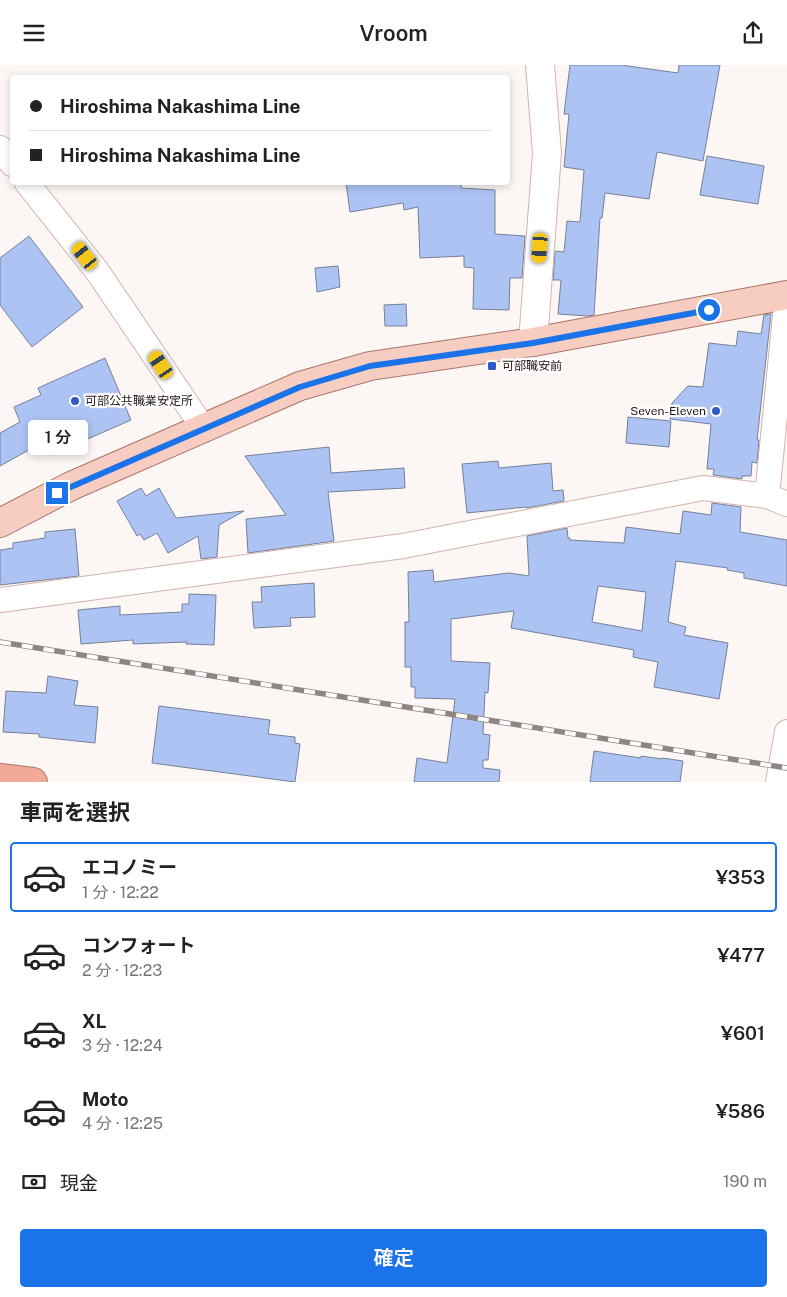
<!DOCTYPE html>
<html lang="ja">
<head>
<meta charset="utf-8">
<style>
  body { margin:0; font-family:"Public Sans","Noto Sans JP",sans-serif; background:#f2f2f2; color:#222; height:100vh; display:flex; flex-direction:column; font-size:19px; white-space:nowrap }
  * { box-sizing:border-box; margin:0 }
  p { font-size:16px; color:#767676 }
  .icon { flex:none; width:28px; height:28px; fill:none; stroke:currentColor; stroke-width:2; stroke-linecap:round; stroke-linejoin:round }
  .map { position:relative; height:717px; overflow:hidden }
  .side { display:flex; flex-direction:column; background:#fff; flex:1 }
  .side>* { flex:none }
  .top-card { position:absolute; left:10px; top:10px; width:500px; height:110px; border-radius:5px; box-shadow:0 2px 8px #0003; display:grid; align-content:center; height:110px; padding:0 20px; background:#fff }
  .end { position:absolute; width:22px; height:22px; margin:-11px; border:6px solid #1a73e8; background:#fff; box-shadow:0 0 0 2px #fff }
  .from { border-radius:50% }
  .bubble { position:absolute; height:35px; border-radius:5px; background:#fff; box-shadow:0 2px 8px #0003; font-size:16px; font-weight:600; line-height:35px; text-align:center }
  .car { position:absolute; width:15px; height:30px; margin:-15px -8px; border-radius:6px; box-shadow:0 0 4px 1px #0007; background:linear-gradient(#f5c518 24%,#345 0 40%,#f5c518 0 76%,#345 0 86%,#f5c518 0) }
  .top-card b { display:flex; align-items:center; gap:18px; height:48px; font-size:19px }
  .top-card b+b { border-top:1px solid #e0e0e0 }
  .top-card i { width:12px; height:12px; background:#222 }
  ul { padding:0; list-style:none }
  li { display:flex; align-items:center; gap:15px; height:70px; margin:0 10px 8px; padding:0 10px; border:2px solid transparent; border-radius:5px }
  li div { flex:1 }
  li b { display:block; font-size:19px }
  li em { font-style:normal; font-weight:600 }
  li.active { border-color:#1a73e8 }
  li>.icon { width:45px; height:45px; stroke-width:1.5 }
  h2 { padding:0 20px; font-size:22px; line-height:60px }
  .pay { display:flex; align-items:center; gap:12px; height:55px; padding:0 20px; font-size:19px }
  .pay p { margin-inline-start:auto }
  .cta { display:flex; gap:10px; margin-top:auto; padding:10px 20px }
  .cta a { flex:1; height:58px; border-radius:5px; background:#1a73e8; color:#fff; font-size:20px; font-weight:600; line-height:58px; text-align:center }
  header { display:flex; justify-content:space-between; align-items:center; height:65px; padding:0 20px; background:#fff; font-size:22px; font-weight:600 }
  .map>svg:first-child { display:block }
</style>
</head>
<body>
<header><svg class="icon" aria-label="menu" viewBox="0 0 24 24"><path d="M4 6h16M4 12h16M4 18h16"/></svg>Vroom<svg class="icon" aria-label="share" viewBox="0 0 24 24"><path d="M12 15V3M7 8l5-5 5 5M5 13v7h14v-7"/></svg></header>
<div class="map">
<svg width="787" height="717" viewBox="0 0 787 717">
  <rect width="100%" height="100%" fill="#fcf6f4"/>
  <path fill="#adc3f3" stroke="#768199" fill-rule="evenodd" d="M 570,0 L 621,0 L 678,8 L 679,0 L 720,0 L 703,96 L 657,87 L 649,134 L 605,128 L 602,153 L 600,153 L 594,250 L 588,251 L 558,249 L 561,215 L 553,215 L 555,186 L 564,187 L 567,156 L 580,157 L 584,105 L 564,102 L 569,49 L 564,49 Z
    M 707,91 L 764,101 L 758,139 L 700,130 Z
    M 346,118 L 462,118 L 461,123 L 495,125 L 495,169 L 525,171 L 522,213 L 510,213 L 509,245 L 473,244 L 474,203 L 464,202 L 464,191 L 420,193 L 418,142 L 404,145 L 403,138 L 350,147 Z
    M 29,171 L 83,242 L 32,282 L 0,240 L 0,193 Z
    M 338,201 L 340,222 L 317,227 L 315,203 Z
    M 406,239 L 407,261 L 385,261 L 384,240 Z
    M 771,249 L 757,375 L 759,375 L 757,398 L 752,397 L 751,411 L 742,411 L 742,414 L 713,410 L 714,404 L 707,404 L 711,359 L 670,354 L 672,338 L 688,321 L 703,322 L 709,278 L 736,281 L 738,266 L 761,269 L 764,250 Z
    M 105,293 L 131,355 L 51,390 L 45,376 L 0,401 L 0,368 L 20,357 L 14,342 L 41,330 L 38,323 Z
    M 628,352 L 671,356 L 669,382 L 626,378 Z
    M 329,382 L 331,408 L 404,403 L 405,423 L 328,427 L 334,476 L 248,488 L 246,454 L 286,450 L 245,391 Z
    M 498,396 L 499,403 L 551,398 L 553,426 L 563,425 L 564,436 L 526,443 L 526,442 L 467,448 L 462,399 Z
    M 141,423 L 146,431 L 159,423 L 176,453 L 244,446 L 219,460 L 217,492 L 201,494 L 198,471 L 168,488 L 157,468 L 144,475 L 140,469 L 137,471 L 117,436 Z
    M 712,438 L 741,442 L 740,467 L 787,475 L 787,521 L 744,513 L 744,508 L 727,505 L 728,503 L 676,496 L 668,557 L 686,562 L 684,570 L 728,578 L 719,634 L 654,622 L 658,597 L 633,592 L 634,585 L 511,563 L 514,546 L 451,554 L 451,596 L 490,598 L 488,628 L 485,627 L 483,669 L 490,670 L 488,695 L 483,695 L 483,703 L 500,705 L 499,717 L 414,717 L 417,693 L 447,698 L 455,634 L 415,633 L 415,622 L 411,622 L 411,602 L 405,602 L 405,557 L 409,557 L 408,507 L 433,505 L 434,517 L 509,508 L 529,511 L 527,471 L 567,463 L 568,473 L 570,473 L 570,475 L 624,478 L 626,462 L 680,469 L 683,446 L 711,450 ZM 598,521 L 646,527 L 642,566 L 592,557 Z
    M 75,464 L 79,511 L 0,520 L 0,485 L 13,483 L 13,478 L 45,473 L 45,467 Z
    M 314,518 L 315,552 L 290,553 L 291,561 L 254,563 L 252,537 L 262,537 L 261,522 Z
    M 189,529 L 216,530 L 214,580 L 186,579 L 187,577 L 133,579 L 133,575 L 81,579 L 78,545 L 120,541 L 120,550 L 182,547 L 182,539 L 189,539 Z
    M 48,611 L 78,616 L 74,640 L 98,642 L 95,678 L 39,672 L 39,669 L 3,667 L 6,626 L 46,628 Z
    M 159,641 L 270,655 L 268,669 L 295,672 L 295,678 L 300,679 L 295,717 L 152,698 Z
    M 594,686 L 641,693 L 641,691 L 662,694 L 662,693 L 683,696 L 680,717 L 590,717 Z"/>
  <g fill="none" stroke-linecap="round" stroke-linejoin="round">
    <g stroke="#d3b3ab" stroke-width="26">
      <path id="street" d="M 0,83 L 12,99
        M 27,118 L 97,206 L 204,364
        M 767,431 L 787,231
        M 0,535 L 403,481 L 703,423 L 767,431 L 787,439
        M 778,717 L 787,667"/>
    </g>
    <g stroke="#d3b3ab" stroke-width="30">
      <path id="secondary" d="M 533,277 L 547,88 L 540,0"/>
    </g>
    <g stroke="#a9776a" stroke-width="30">
      <path id="primary" d="M 0,458 L 71,421 L 300,321 L 370,301 L 533,277 L 787,230"/>
    </g>
    <g stroke="#a9776a" stroke-width="30">
      <path id="highway" d="M 0,713 L 33,717"/>
    </g>
    <use href="#street" stroke="#fff" stroke-width="24"/>
    <use href="#secondary" stroke="#fff" stroke-width="28"/>
    <use href="#primary" stroke="#f7ccc1" stroke-width="28"/>
    <use href="#highway" stroke="#f1aa98" stroke-width="28"/>
    <g stroke="#8f8684" stroke-width="5.5">
      <path id="rail" d="M 0,577 L 787,703"/>
    </g>
    <use href="#rail" stroke="#fff" stroke-width="4" stroke-dasharray="11" stroke-linecap="butt"/>
  </g>
  <g fill="none" stroke-linecap="round" stroke-linejoin="round">
    <path stroke="#1a73e8" stroke-width="6" d="M 57,428 L 300,322 L 370,301 L 533,278 L 709,245"/>
  </g>
  <g fill="#2f59c8" stroke="#fff" stroke-width="2">
    <rect x="487" y="296" width="10" height="10" rx="2.5"/>
    <circle cx="75" cy="336" r="5"/>
    <circle cx="716" cy="346" r="5"/>
  </g>
  <g text-anchor="middle" dominant-baseline="central" stroke-width="4.5" stroke-linejoin="round" paint-order="stroke">
    <g font-size="12" fill="#221714" stroke="#fff" text-anchor="start">
      <text x="502" y="301">可部職安前</text>
      <text x="85" y="336">可部公共職業安定所</text>
      <text x="706" y="346" text-anchor="end">Seven-Eleven</text>
    </g>
  </g>
</svg>
<i class="end from" style="left:709px;top:245px"></i>
<i class="end" style="left:57px;top:428px"></i>
<div class="bubble" style="left:28px;top:355px;width:60px">1 分</div>
<i class="car" style="left:540px;top:183px;rotate:184deg"></i>
<i class="car" style="left:85px;top:191px;rotate:322deg"></i>
<i class="car" style="left:161px;top:300px;rotate:326deg"></i>
<div class="top-card">
<b><i class="from"></i>Hiroshima Nakashima Line</b>
<b><i></i>Hiroshima Nakashima Line</b>
</div>
</div>
<section class="side">
<h2>車両を選択</h2>
<ul>
<li class="active"><svg class="icon" aria-label="car" viewBox="0 0 24 24"><path d="M5 17H2v-5l4-1 3-4h7l3 4 3 1v5h-3M9 17h6M6 11h13"/><circle cx="7" cy="17" r="2"/><circle cx="17" cy="17" r="2"/></svg><div><b>エコノミー</b><p>1 分 · 12:22</p></div><em>¥353</em></li>
<li><svg class="icon" aria-label="car" viewBox="0 0 24 24"><path d="M5 17H2v-5l4-1 3-4h7l3 4 3 1v5h-3M9 17h6M6 11h13"/><circle cx="7" cy="17" r="2"/><circle cx="17" cy="17" r="2"/></svg><div><b>コンフォート</b><p>2 分 · 12:23</p></div><em>¥477</em></li>
<li><svg class="icon" aria-label="car" viewBox="0 0 24 24"><path d="M5 17H2v-5l4-1 3-4h7l3 4 3 1v5h-3M9 17h6M6 11h13"/><circle cx="7" cy="17" r="2"/><circle cx="17" cy="17" r="2"/></svg><div><b>XL</b><p>3 分 · 12:24</p></div><em>¥601</em></li>
<li><svg class="icon" aria-label="car" viewBox="0 0 24 24"><path d="M5 17H2v-5l4-1 3-4h7l3 4 3 1v5h-3M9 17h6M6 11h13"/><circle cx="7" cy="17" r="2"/><circle cx="17" cy="17" r="2"/></svg><div><b>Moto</b><p>4 分 · 12:25</p></div><em>¥586</em></li>
</ul>
<div class="pay"><svg class="icon" aria-label="cash" viewBox="0 0 24 24"><path d="M3 7h18v10H3z"/><circle cx="12" cy="12" r="2"/></svg>現金<p>190 m</p></div>
<div class="cta"><a>確定</a></div>
</section>
</body>
</html>
